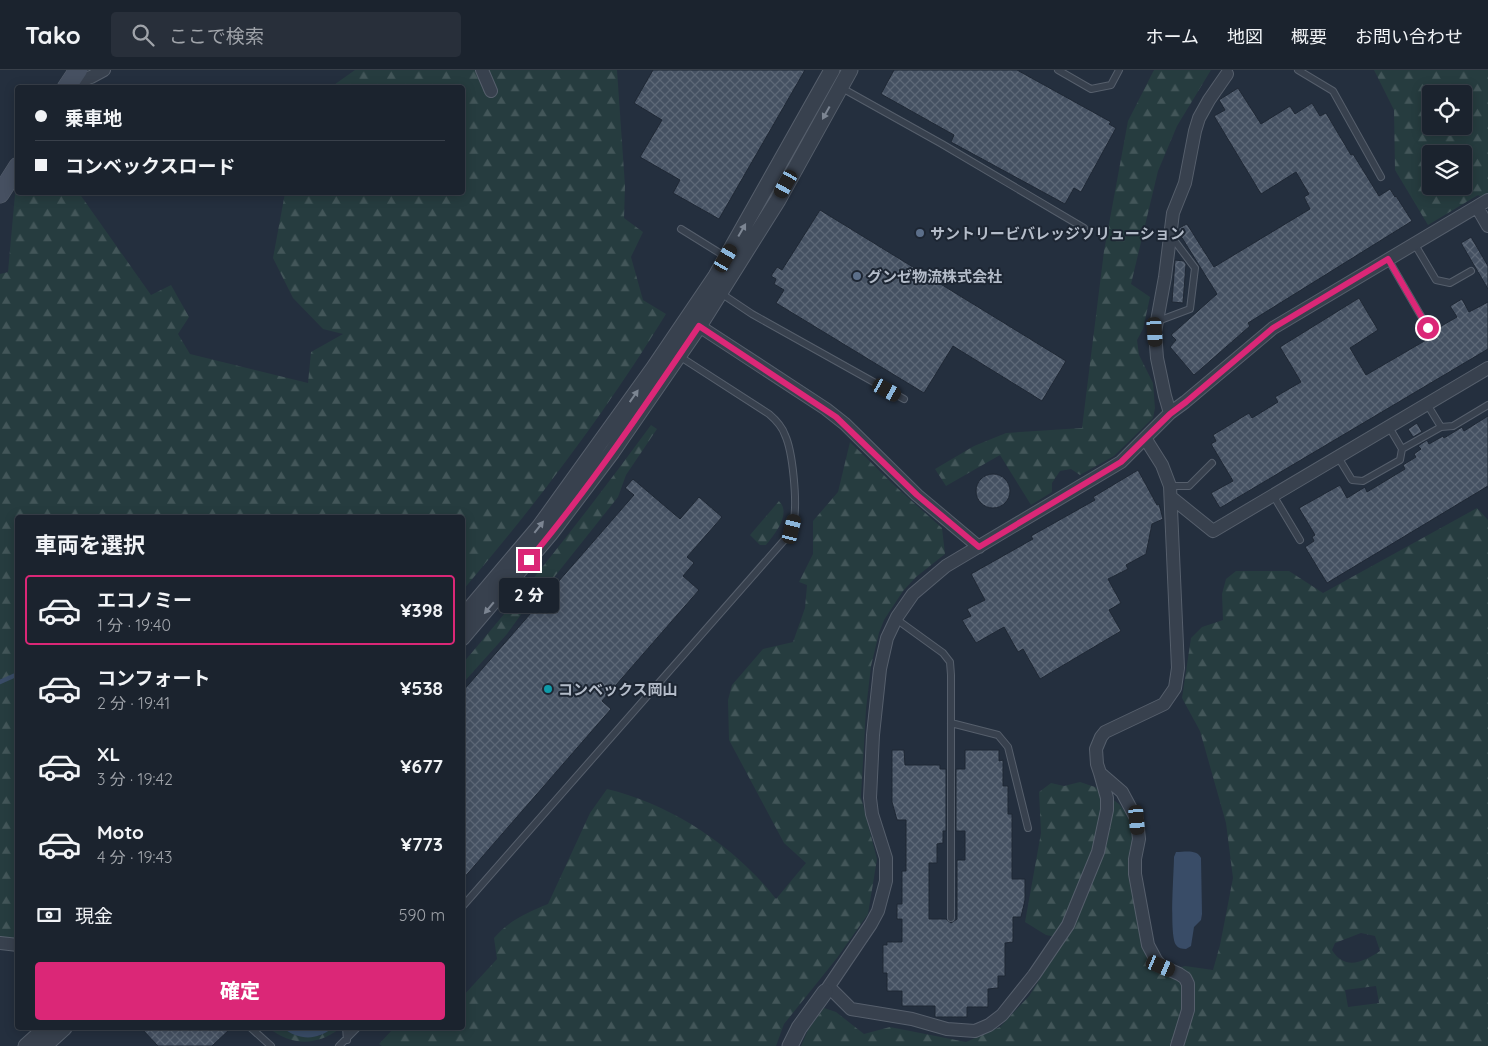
<!DOCTYPE html>
<html lang="ja">
<head>
<meta charset="utf-8">
<style>
  body { margin:0; font-family:Quicksand,"Noto Sans JP",sans-serif; background:#282f3a; color:#f1f3f6; height:100vh; display:flex; flex-direction:column; font-size:19px; white-space:nowrap }
  * { box-sizing:border-box; margin:0 }
  p { font-size:16px; color:#a0a4aa }
  .icon { flex:none; width:28px; height:28px; fill:none; stroke:currentColor; stroke-width:2; stroke-linecap:round; stroke-linejoin:round }
  .map { position:relative; flex:1; overflow:hidden }
  .sheet { position:absolute; left:15px; top:445px; width:450px; height:515px; display:flex; flex-direction:column; background:#1b232e; border-radius:5px; box-shadow:0 2px 12px #0003,0 0 0 1px #39404a }
  .sheet>* { flex:none }
  .top-card { position:absolute; left:15px; top:15px; width:450px; height:110px; border-radius:5px; box-shadow:0 2px 12px #0003,0 0 0 1px #39404a; display:grid; align-content:center; height:110px; padding:0 20px; background:#1b232e }
  .buttons { position:absolute; left:1422px; top:15px; display:grid; gap:10px }
  .buttons a { display:grid; place-items:center; width:50px; height:50px; border-radius:5px; background:#1b232e; box-shadow:0 2px 12px #0003,0 0 0 1px #39404a; font-size:25px }
  .end { position:absolute; width:22px; height:22px; margin:-11px; border:6px solid #db2777; background:#fff; box-shadow:0 0 0 2px #fff }
  .from { border-radius:50% }
  .bubble { position:absolute; height:35px; border-radius:5px; background:#1b232e; box-shadow:0 2px 12px #0003,0 0 0 1px #39404a; font-size:16px; font-weight:800; line-height:35px; text-align:center }
  .car { position:absolute; width:15px; height:30px; margin:-15px -8px; border-radius:6px; box-shadow:0 0 4px 1px #0007; background:linear-gradient(#222 24%,#8ab4d8 0 40%,#222 0 76%,#8ab4d8 0 86%,#222 0) }
  .top-card b { display:flex; align-items:center; gap:18px; height:48px; font-size:19px }
  .top-card b+b { border-top:1px solid #39404a }
  .top-card i { width:12px; height:12px; background:#f1f3f6 }
  ul { padding:0; list-style:none }
  li { display:flex; align-items:center; gap:15px; height:70px; margin:0 10px 8px; padding:0 10px; border:2px solid transparent; border-radius:5px }
  li div { flex:1 }
  li b { display:block; font-size:19px }
  li em { font-style:normal; font-weight:800 }
  li.on { border-color:#db2777 }
  li>.icon { width:45px; height:45px; stroke-width:1.5 }
  h2 { padding:0 20px; font-size:22px; line-height:60px }
  .pay { display:flex; align-items:center; gap:12px; height:55px; padding:0 20px; font-size:19px }
  .pay p { margin-inline-start:auto }
  .primary-button { display:flex; gap:10px; margin-top:auto; padding:10px 20px }
  .primary-button a { flex:1; height:58px; border-radius:5px; background:#db2777; color:#fff; font-size:20px; font-weight:800; line-height:58px; text-align:center }
  header { display:flex; align-items:center; gap:30px; box-sizing:border-box; height:70px; padding:0 25px; background:#1b232e; border-bottom:1px solid #39404a }
  header strong { font-size:24px }
  nav { display:flex; gap:28px; margin-inline-start:auto; font-size:18px }
  .search { width:350px; height:45px; background:#282f3a; display:flex; align-items:center; gap:12px; box-sizing:border-box; padding:0 18px; border-radius:5px; color:#a0a4aa; font-size:19px }
  .map>svg:first-child { display:block }
</style>
</head>
<body>
<header>
<strong>Tako</strong>
<div class="search"><svg class="icon" aria-label="search" viewBox="0 0 24 24"><circle cx="10" cy="10" r="6"/><path d="M15 15l6 6"/></svg>ここで検索</div>
<nav><a>ホーム</a><a>地図</a><a>概要</a><a>お問い合わせ</a></nav>
</header>
<div class="map">
<svg width="1488" height="976" viewBox="0 0 1488 976">
  <defs>
    <pattern id="forest-firs" width="22" height="20" patternUnits="userSpaceOnUse" patternTransform="scale(1.25)"><rect width="22" height="20" fill="#263c3f"/><path d="M5 1l3.5 6h-7zM16 11l3.5 6h-7z" fill="#435659"/></pattern>
    <pattern id="building-cross-hatch" width="8" height="8" patternUnits="userSpaceOnUse" patternTransform="scale(1.25)"><rect width="8" height="8" fill="#455162"/><path d="M0 0l8 8M0 8l8-8" fill="none" stroke="#5d6877"/></pattern>
  </defs>
  <rect width="100%" height="100%" fill="#242f3e"/>
  <path fill="url(#forest-firs)" fill-rule="evenodd" d="M 355,0 L 617,0 L 625,116 L 624,148 L 643,162 L 631,187 L 643,230 L 666,244 C 606,342 537,433 463,520 L 462,448 L 18,448 L 17,873 L 0,872 L 0,204 L 8,202 L 15,124 L 17,119 L 18,122 L 79,123 L 151,225 L 171,215 L 189,247 L 178,264 L 190,284 L 308,313 L 311,282 L 343,264 L 323,259 L 293,228 L 273,188 L 285,123 L 462,122 L 462,18 L 331,17 Z
    M 1154,0 L 1211,0 L 1177,56 L 1158,101 L 1131,214 L 1150,227 L 1143,259 L 1137,270 L 1139,285 L 1153,313 L 1155,338 L 1153,348 L 1114,386 L 1080,405 L 1071,399 L 1060,401 L 1052,413 L 1052,422 L 1031,435 L 1000,385 L 946,416 L 935,399 L 974,376 L 1006,363 L 1082,358 L 1104,181 L 1128,51 Z
    M 1374,0 L 1488,0 L 1488,131 L 1478,125 L 1428,155 L 1395,100 L 1394,40 ZM 1431,24 L 1464,24 L 1464,56 L 1431,56 ZM 1431,84 L 1464,84 L 1464,116 L 1431,116 Z
    M 651,355 L 657,359 L 626,405 L 618,427 L 536,530 L 525,539 L 507,564 L 463,613 L 463,593 C 529,516 591,437 651,355 Z
    M 850,372 L 895,416 L 942,458 L 945,484 L 916,507 L 903,521 L 884,550 L 879,563 L 871,596 L 866,639 L 861,727 L 877,789 L 868,844 L 837,888 L 784,954 L 776,976 L 382,976 L 379,974 L 394,958 L 462,958 L 463,926 L 497,889 L 494,868 C 510,850 526,843 548,834 L 590,743 L 607,719 C 671,734 736,777 776,829 L 806,793 L 784,773 L 729,670 L 728,630 L 732,615 L 763,579 L 793,572 L 805,538 L 807,515 L 799,512 L 813,484 L 813,451 L 838,422 Z
    M 779,431 C 792,444 774,465 766,475 L 760,475 L 750,465 Z
    M 1477,438 L 1488,450 L 1488,976 L 801,976 L 808,960 L 824,938 L 836,942 L 864,964 L 890,957 L 966,972 L 1000,957 L 1029,926 L 1076,851 L 1056,867 L 1046,865 L 1025,852 L 1041,763 L 1039,722 L 1051,713 L 1064,716 L 1080,712 L 1095,717 L 1119,734 L 1130,748 L 1133,766 L 1128,794 L 1144,881 L 1159,903 L 1185,896 L 1213,900 L 1220,875 L 1233,808 L 1226,753 L 1200,661 L 1182,628 L 1191,568 L 1202,557 L 1223,550 L 1222,524 L 1226,509 L 1236,501 L 1289,501 L 1323,523 ZM 1361,863 L 1375,866 L 1380,881 C 1363,892 1345,901 1332,880 L 1335,873 ZM 1376,916 L 1379,933 L 1348,937 L 1345,920 Z
    M 269,958 L 283,958 L 289,962 L 319,966 L 332,958 L 339,958 L 339,959 C 317,976 291,976 269,958 Z"/>
  <path fill="#394c67" d="M 1176,782 C 1185,782 1197,779 1201,788 L 1202,844 L 1201,850 L 1194,857 L 1191,876 L 1186,879 C 1182,879 1178,878 1176,875 C 1169,866 1174,802 1174,787 Z
    M 283,958 L 332,958 C 317,971 298,970 283,958 Z"/>
  <g fill="none" stroke-linecap="round" stroke-linejoin="round">
    <path stroke="#394c67" stroke-width="4.5" d="M 0,612 L 18,604"/>
  </g>
  <path fill="url(#building-cross-hatch)" stroke="#1f2835" d="M 653,0 L 805,0 L 719,149 L 673,123 L 680,110 L 640,87 L 662,50 L 634,33 Z
    M 894,0 L 1017,0 L 1111,52 L 1109,54 L 1116,58 L 1081,122 L 1074,118 L 1065,134 L 951,72 L 954,65 L 881,24 Z
    M 1238,18 L 1261,54 L 1290,36 L 1295,44 L 1312,33 L 1320,46 L 1326,43 L 1351,85 L 1353,84 L 1379,126 L 1390,119 L 1395,127 L 1396,126 L 1412,151 L 1248,253 L 1250,256 L 1194,305 L 1170,277 L 1176,270 L 1171,265 L 1217,224 L 1179,163 L 1179,158 L 1187,154 L 1214,197 L 1310,139 L 1304,127 L 1309,124 L 1296,102 L 1261,124 L 1214,46 L 1225,40 L 1219,30 Z
    M 820,140 L 1066,291 L 1042,331 L 953,276 L 924,323 L 776,233 L 784,220 L 774,214 L 776,209 L 771,206 L 777,197 L 782,200 Z
    M 1471,167 L 1488,196 L 1488,219 L 1461,173 Z
    M 1175,190 L 1184,191 L 1186,194 L 1183,233 L 1172,232 Z
    M 1359,228 L 1378,260 L 1350,278 L 1366,305 L 1433,266 L 1431,262 L 1457,247 L 1450,236 L 1462,229 L 1469,242 L 1488,232 L 1488,279 L 1220,438 L 1211,423 L 1233,411 L 1211,374 L 1216,371 L 1213,365 L 1249,343 L 1252,348 L 1278,332 L 1275,327 L 1301,312 L 1280,277 Z
    M 1488,346 L 1488,416 L 1327,513 L 1305,477 L 1314,471 L 1312,467 L 1315,465 L 1299,438 L 1340,415 L 1347,428 L 1365,417 L 1367,422 L 1405,399 L 1403,395 L 1416,387 L 1414,384 L 1421,379 L 1418,376 L 1427,370 L 1429,374 L 1443,366 L 1444,368 L 1462,357 L 1464,361 Z
    M 1417,353 L 1422,362 L 1413,367 L 1408,359 Z
    M 1138,400 L 1157,435 L 1159,434 L 1163,449 L 1152,454 L 1146,484 L 1126,495 L 1128,499 L 1108,509 L 1121,533 L 1109,540 L 1121,561 L 1040,609 L 1023,579 L 1018,582 L 1004,557 L 976,573 L 962,550 L 971,546 L 967,539 L 985,530 L 971,504 L 1033,469 L 1031,466 L 1095,430 L 1093,427 Z
    M976 421a17 17 0 1 1 34 0a17 17 0 1 1-34 0Z
    M 633,409 L 680,449 L 699,427 L 722,447 L 687,487 L 694,493 L 683,506 L 699,520 L 602,631 L 611,639 L 462,810 L 462,622 L 634,425 L 625,418 Z
    M 892,680 L 904,680 L 905,695 L 940,695 L 940,699 L 946,699 L 946,761 L 943,761 L 943,773 L 937,774 L 937,793 L 929,793 L 929,849 L 946,849 L 951,853 L 957,849 L 957,790 L 965,790 L 965,761 L 956,761 L 956,699 L 965,699 L 965,680 L 999,680 L 999,691 L 1003,690 L 1003,716 L 1008,716 L 1008,744 L 1012,744 L 1012,809 L 1025,809 L 1025,830 L 1021,847 L 1013,847 L 1013,872 L 1005,873 L 1005,906 L 998,906 L 998,918 L 988,919 L 988,937 L 967,937 L 967,947 L 935,947 L 935,936 L 902,936 L 902,921 L 887,921 L 887,903 L 883,903 L 883,875 L 887,875 L 887,872 L 902,872 L 902,849 L 897,849 L 897,834 L 902,834 L 902,801 L 906,801 L 906,750 L 897,750 L 892,732 Z
    M 141,958 L 231,958 L 212,976 L 158,976 Z"/>
  <g fill="none" stroke-linecap="round" stroke-linejoin="round">
    <g stroke="#565f6c" stroke-width="8">
      <path id="service" d="M 1058,0 L 1091,19 L 1111,15 L 1119,0
        M 1298,0 L 1333,21 L 1381,107
        M 840,17 L 942,74 L 1084,158
        M 681,159 L 726,187
        M 1414,173 L 1436,210 L 1450,213 L 1471,201
        M 1388,189 L 1428,258
        M 719,222 L 752,244 L 904,329
        M 1158,251 L 1190,239 L 1195,198 L 1171,166
        M 1427,334 L 1441,357 L 1453,356 L 1488,335
        M 1402,379 L 1441,357
        M 1338,387 L 1352,410 L 1363,411 L 1400,390 L 1402,379 L 1389,357
        M 1170,416 L 1189,416 L 1212,393
        M 1273,425 L 1300,470
        M 896,549 L 943,583 L 950,592 L 951,605 L 951,848
        M 951,653 L 998,665 L 1008,677 L 1028,758
        M 462,837 L 787,467 C 790,461 793,456 794,449 C 797,431 793,382 785,365 C 782,356 776,350 769,344 L 679,286
        M 251,958 L 271,976
        M 346,958 L 347,970
        M 339,976 L 357,958"/>
    </g>
    <g stroke="#565f6c" stroke-width="14">
      <path id="minor" d="M 482,0 L 491,21
        M 68,15 L 91,7 L 104,0
        M 1477,137 L 1488,156
        M 699,256 L 826,339 L 845,354 L 917,425 L 979,477
        M 1170,343 L 1165,326 L 1157,288 L 1155,262 L 1165,207 L 1173,143 L 1185,113 L 1195,61 L 1199,48 L 1209,30 L 1227,4
        M 1145,368 L 1162,395 L 1170,416 L 1178,598 L 1175,618 L 1164,634 L 1105,662 L 1101,667 L 1096,679 L 1097,694 L 1100,703 L 1122,722 L 1137,750 L 1139,769 L 1135,789 L 1135,804 L 1148,875 L 1156,890 L 1161,896 L 1179,904 L 1185,908 L 1188,914 L 1188,940 L 1177,976
        M 1172,428 L 1213,461 L 1488,298
        M 0,873 L 18,875
        M 829,917 L 851,939 L 912,949 L 947,959 L 975,961 L 989,955 L 1002,945 L 1034,905 L 1068,855 L 1098,782 L 1107,740 L 1107,728 L 1100,703
        M 825,922 L 871,854 L 878,841 L 886,811 L 886,788 L 872,744 L 870,728 L 873,665 L 880,599 L 887,568 L 897,547 L 913,524 L 946,496 L 1121,392 L 1170,343 L 1185,332 L 1273,258 L 1488,130"/>
    </g>
    <g stroke="#565f6c" stroke-width="17">
      <path id="tertiary" d="M 462,548 L 540,456 L 653,299 L 716,206 L 832,0
        M 462,568 L 550,464 L 612,382 L 699,256 L 778,130 L 850,0
        M 26,976 L 46,958
        M 44,976 L 64,958
        M 790,976 L 799,958 L 825,922"/>
    </g>
    <g stroke="#565f6c" stroke-width="19">
      <path id="secondary" d="M 66,18 L 78,0
        M 0,124 L 18,96"/>
    </g>
    <use href="#service" stroke="#38414e" stroke-width="6"/>
    <use href="#minor" stroke="#38414e" stroke-width="12"/>
    <use href="#tertiary" stroke="#38414e" stroke-width="15"/>
    <use href="#secondary" stroke="#465061" stroke-width="18"/>
  </g>
  <defs><path id="oneway-solid" d="M-6-.8H1V-3.2L6.5 0L1 3.2V.8H-6Z" transform="scale(1.25)"/></defs>
  <g fill="#7c8592">
    <use href="#oneway-solid" transform="translate(826 43) rotate(119)"/>
    <use href="#oneway-solid" transform="translate(742 160) rotate(-60)"/>
    <use href="#oneway-solid" transform="translate(634 326) rotate(-55)"/>
    <use href="#oneway-solid" transform="translate(539 457) rotate(-52)"/>
    <use href="#oneway-solid" transform="translate(489 538) rotate(130)"/>
  </g>
  <g fill="none" stroke-linecap="round" stroke-linejoin="round">
    <path stroke="#db2777" stroke-width="6" d="M 529,490 C 591,416 645,336 699,256 L 836,347 L 917,425 L 979,477 L 1121,392 L 1170,344 L 1186,332 L 1273,258 L 1388,189 L 1428,258"/>
  </g>
  <g fill="#5c6f8a" stroke="#1d2633" stroke-width="2">
    <circle cx="920" cy="163" r="5"/>
    <circle cx="857" cy="206" r="5"/>
  </g>
  <circle fill="#0f9aa8" stroke="#1d2633" stroke-width="2" cx="548" cy="619" r="5"/>
  <g text-anchor="middle" dominant-baseline="central" stroke-width="4" stroke-linejoin="round" paint-order="stroke">
    <g font-size="15" font-weight="bold" fill="#b4bcc9" stroke="#1d2633" text-anchor="start">
      <text x="930" y="163">サントリービバレッジソリューション</text>
      <text x="867" y="206">グンゼ物流株式会社</text>
      <text x="558" y="619">コンベックス岡山</text>
    </g>
  </g>
</svg>
<div class="buttons">
<a><svg class="icon" aria-label="locate" viewBox="0 0 24 24"><circle cx="12" cy="12" r="6"/><path d="M12 2v4M12 18v4M2 12h4M18 12h4"/></svg></a>
<a><svg class="icon" aria-label="layers" viewBox="0 0 24 24"><path d="M12 4l9 5-9 5-9-5zM3 14l9 5 9-5"/></svg></a>
</div>
<i class="end from" style="left:1428px;top:258px"></i>
<i class="end" style="left:529px;top:490px"></i>
<div class="bubble" style="left:499px;top:508px;width:60px">2 分</div>
<i class="car" style="left:786px;top:114px;rotate:209deg"></i>
<i class="car" style="left:726px;top:188px;rotate:30deg"></i>
<i class="car" style="left:1155px;top:262px;rotate:176deg"></i>
<i class="car" style="left:887px;top:320px;rotate:119deg"></i>
<i class="car" style="left:792px;top:459px;rotate:14deg"></i>
<i class="car" style="left:1137px;top:750px;rotate:175deg"></i>
<i class="car" style="left:1161px;top:896px;rotate:113deg"></i>
<div class="top-card">
<b><i class="from"></i>乗車地</b>
<b><i></i>コンベックスロード</b>
</div>
<section class="sheet">
<h2>車両を選択</h2>
<ul>
<li class="on"><svg class="icon" aria-label="car" viewBox="0 0 24 24"><path d="M5 17H2v-5l4-1 3-4h7l3 4 3 1v5h-3M9 17h6M6 11h13"/><circle cx="7" cy="17" r="2"/><circle cx="17" cy="17" r="2"/></svg><div><b>エコノミー</b><p>1 分 · 19:40</p></div><em>¥398</em></li>
<li><svg class="icon" aria-label="car" viewBox="0 0 24 24"><path d="M5 17H2v-5l4-1 3-4h7l3 4 3 1v5h-3M9 17h6M6 11h13"/><circle cx="7" cy="17" r="2"/><circle cx="17" cy="17" r="2"/></svg><div><b>コンフォート</b><p>2 分 · 19:41</p></div><em>¥538</em></li>
<li><svg class="icon" aria-label="car" viewBox="0 0 24 24"><path d="M5 17H2v-5l4-1 3-4h7l3 4 3 1v5h-3M9 17h6M6 11h13"/><circle cx="7" cy="17" r="2"/><circle cx="17" cy="17" r="2"/></svg><div><b>XL</b><p>3 分 · 19:42</p></div><em>¥677</em></li>
<li><svg class="icon" aria-label="car" viewBox="0 0 24 24"><path d="M5 17H2v-5l4-1 3-4h7l3 4 3 1v5h-3M9 17h6M6 11h13"/><circle cx="7" cy="17" r="2"/><circle cx="17" cy="17" r="2"/></svg><div><b>Moto</b><p>4 分 · 19:43</p></div><em>¥773</em></li>
</ul>
<div class="pay"><svg class="icon" aria-label="cash" viewBox="0 0 24 24"><path d="M3 7h18v10H3z"/><circle cx="12" cy="12" r="2"/></svg>現金<p>590 m</p></div>
<div class="primary-button"><a>確定</a></div>
</section>
</div>
</body>
</html>
